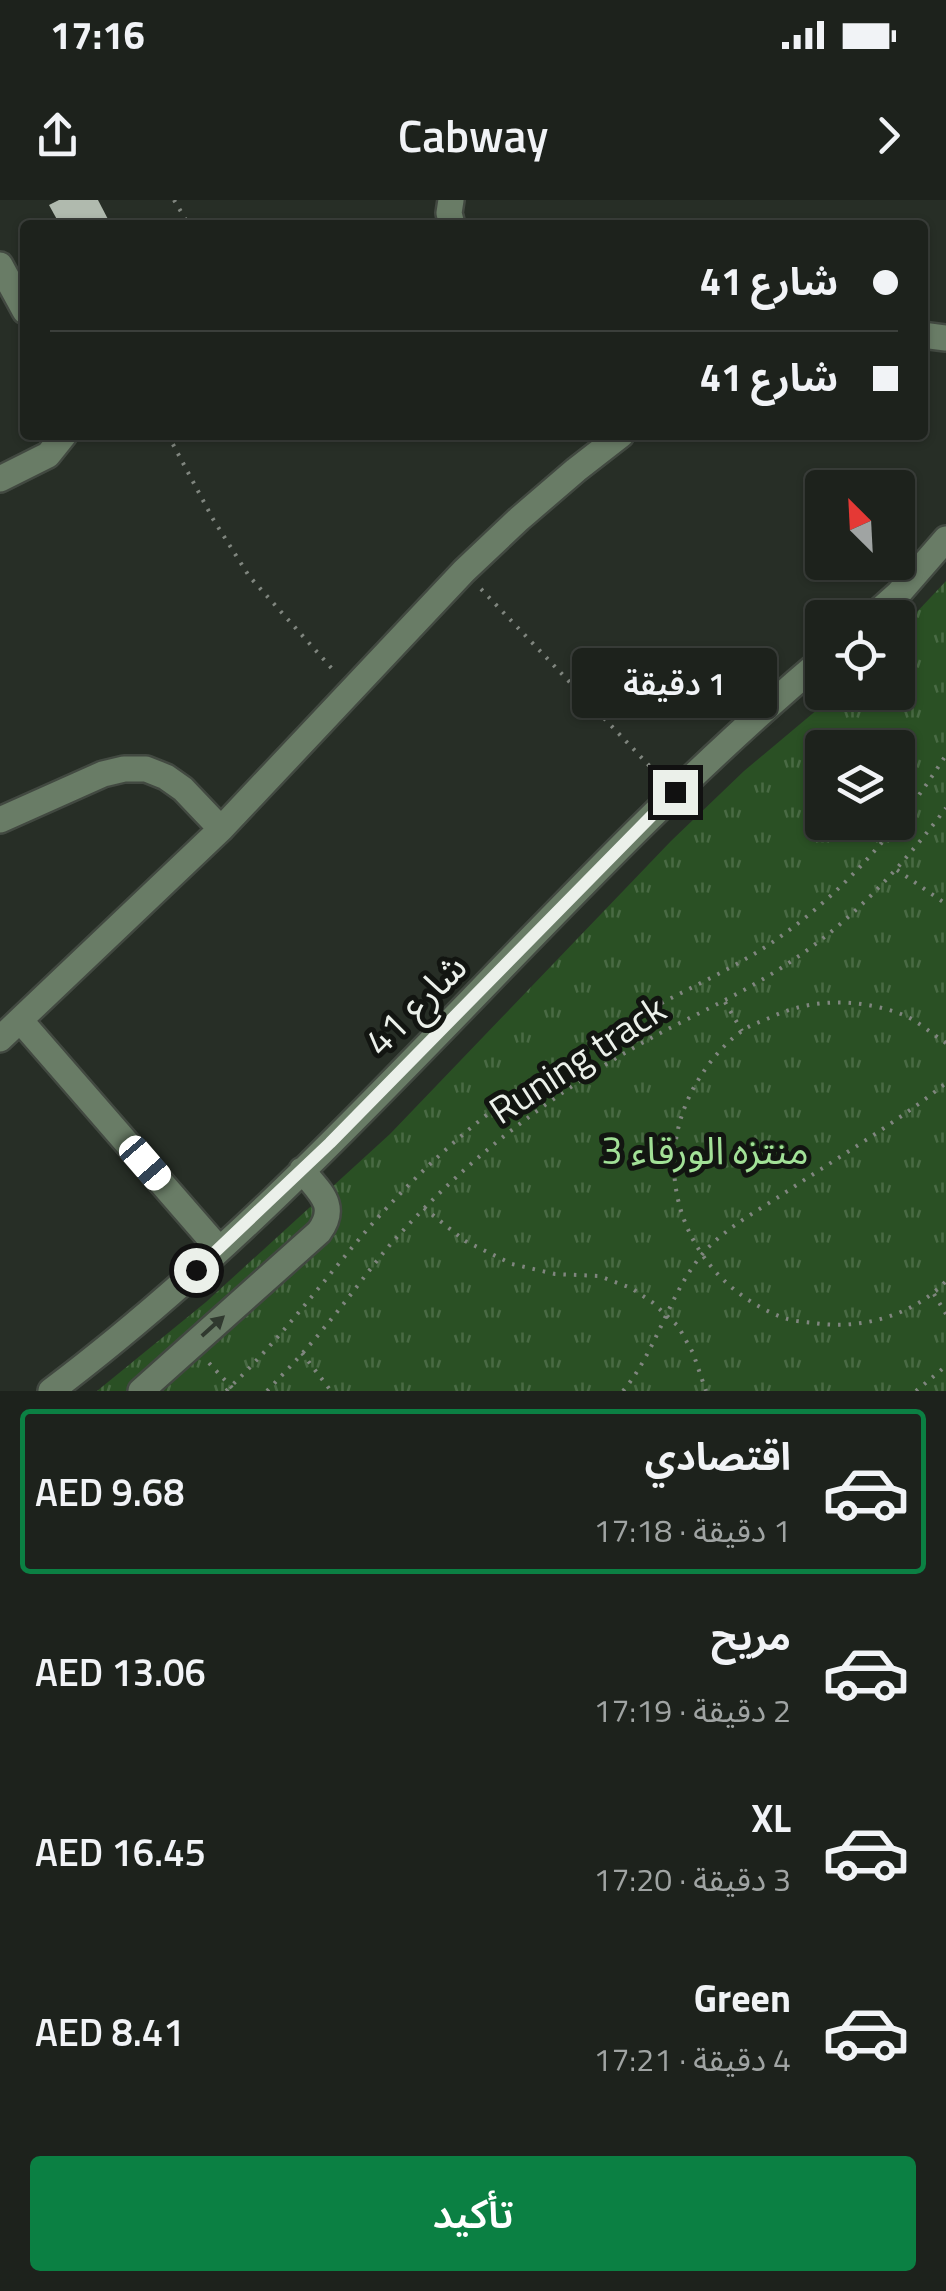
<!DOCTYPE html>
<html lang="ar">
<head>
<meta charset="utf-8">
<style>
  body { margin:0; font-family:"Titillium Web","Noto Sans Arabic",sans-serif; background:#2a2f29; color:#f1f3f6; direction:rtl; height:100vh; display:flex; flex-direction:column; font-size:38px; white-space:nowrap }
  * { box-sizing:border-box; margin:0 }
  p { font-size:32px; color:#a0a4a3 }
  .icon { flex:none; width:55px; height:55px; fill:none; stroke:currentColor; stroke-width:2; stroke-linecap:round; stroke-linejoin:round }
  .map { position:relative; height:1191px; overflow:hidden; direction:ltr }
  .sheet { display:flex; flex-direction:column; background:#1d221c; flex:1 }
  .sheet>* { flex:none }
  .top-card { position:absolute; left:20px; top:20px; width:908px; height:220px; border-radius:10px; box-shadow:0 2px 8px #0004,0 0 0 2px #3b3f3b; direction:rtl; display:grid; align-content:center; height:220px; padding:0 30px; background:#1d221c }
  .needle { width:65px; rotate:336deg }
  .buttons { position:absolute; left:805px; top:270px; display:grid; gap:20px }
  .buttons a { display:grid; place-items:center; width:110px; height:110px; border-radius:10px; background:#1d221c; box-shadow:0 2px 8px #0004,0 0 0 2px #3b3f3b; font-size:50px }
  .end { position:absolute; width:45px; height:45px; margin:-22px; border:12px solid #ebf0ea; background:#111; box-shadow:0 0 0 5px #111 }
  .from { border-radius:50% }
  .bubble { position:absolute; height:70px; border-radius:10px; background:#1d221c; box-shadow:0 2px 8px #0004,0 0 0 2px #3b3f3b; font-size:32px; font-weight:600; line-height:70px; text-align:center; direction:rtl }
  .car { position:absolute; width:30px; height:60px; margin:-30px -15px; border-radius:12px; box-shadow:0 0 8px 2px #0007; background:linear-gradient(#fff 24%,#345 0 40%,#fff 0 76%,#345 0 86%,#fff 0) }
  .top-card b { display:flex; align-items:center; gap:35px; height:95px; font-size:38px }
  .top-card b+b { border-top:2px solid #3b3f3b }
  .top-card i { width:25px; height:25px; background:#f1f3f6 }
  ul { padding:18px 0 0; list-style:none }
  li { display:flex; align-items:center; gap:30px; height:165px; margin:0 20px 15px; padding:0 10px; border:5px solid transparent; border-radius:10px }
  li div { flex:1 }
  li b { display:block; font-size:38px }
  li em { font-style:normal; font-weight:600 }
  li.active { border-color:#0b8043 }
  li>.icon { width:90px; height:90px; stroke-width:1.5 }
  .primary-button { display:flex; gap:20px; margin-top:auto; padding:20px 30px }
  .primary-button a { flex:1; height:115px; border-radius:10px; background:#0b8043; color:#fff; font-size:40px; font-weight:600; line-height:115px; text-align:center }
  .status { display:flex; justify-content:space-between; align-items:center; height:70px; padding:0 50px; background:#1d221c; direction:ltr }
  .status svg { height:28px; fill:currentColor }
  header { display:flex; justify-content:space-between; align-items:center; height:130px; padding:0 30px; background:#1d221c; font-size:45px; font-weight:600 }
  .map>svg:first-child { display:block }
</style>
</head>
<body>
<div class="status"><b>17:16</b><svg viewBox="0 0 49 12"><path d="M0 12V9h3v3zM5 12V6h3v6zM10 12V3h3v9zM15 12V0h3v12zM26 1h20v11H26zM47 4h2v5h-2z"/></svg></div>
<header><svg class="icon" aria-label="forward" viewBox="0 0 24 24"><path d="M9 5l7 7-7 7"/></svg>Cabway<svg class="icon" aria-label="share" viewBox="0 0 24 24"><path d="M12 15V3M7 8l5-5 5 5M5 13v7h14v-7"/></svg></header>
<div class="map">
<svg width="946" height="1191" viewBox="0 0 946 1191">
  <defs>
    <pattern id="grass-tufts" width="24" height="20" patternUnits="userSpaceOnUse" patternTransform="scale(2.5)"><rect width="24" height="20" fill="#2a5024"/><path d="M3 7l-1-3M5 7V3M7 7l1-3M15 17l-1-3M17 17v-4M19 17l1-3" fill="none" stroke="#496a44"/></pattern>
  </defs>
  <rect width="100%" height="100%" fill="#272e26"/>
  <path fill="url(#grass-tufts)" fill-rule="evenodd" d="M 946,381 L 946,1191 L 97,1191 L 206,1102 L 390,934 L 671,641 L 744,571 L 837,493 L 898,492 L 898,432 ZM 822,548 L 898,548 L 898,622 L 822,622 Z"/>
  <path fill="#b0baae" d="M 59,0 L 98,0 L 111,25 L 60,25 L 49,5 Z"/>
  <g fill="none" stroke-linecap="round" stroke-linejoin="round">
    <g stroke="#424941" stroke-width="30">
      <path id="minor" d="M 451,0 L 449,13 L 452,25
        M 0,65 L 25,111
        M 922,135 L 946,138
        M 0,279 L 48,255 L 64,235
        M 871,418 L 899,393 L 946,339
        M 0,620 L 103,574 L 124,569 L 146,569 L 166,577 L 183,589 L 221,629
        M 20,820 L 219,1049
        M 0,839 L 221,629 L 464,371 L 519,319 L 576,270 L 621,235
        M 51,1191 C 335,977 551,688 822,460
        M 141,1191 L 319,1032 C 339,1005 319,992 302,970"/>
    </g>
    <path stroke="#80867f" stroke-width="4" stroke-dasharray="2.5 8" stroke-linecap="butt" d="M 174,0 L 189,25
      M 168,235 L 213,319 L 249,376 L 335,472
      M 481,389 L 661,578
      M 897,670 L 946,704
      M 725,802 L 742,831
      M 946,843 C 932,834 917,820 901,814 C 858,798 811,798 769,818 C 760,822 750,825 742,831 C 721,846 705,867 693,889 C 646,978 690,1083 784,1118 C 793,1121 804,1122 814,1123 C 860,1130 913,1116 946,1081
      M 424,1008 L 465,1041 L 512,1064 L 555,1074 L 599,1076 L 631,1088 L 652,1102 L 678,1126 L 693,1153 L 706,1191
      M 934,1094 L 946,1114
      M 302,1153 L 331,1191
      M 209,1163 L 235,1191
      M 226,1191 C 279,1141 319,1086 366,1031 C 406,985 450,943 498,906 C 548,868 602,834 658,805 C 701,782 745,763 784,734 C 850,686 902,624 946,555
      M 267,1191 C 288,1169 309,1147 328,1123 C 349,1098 368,1071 389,1046 C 428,1002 470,962 517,926 C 565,889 616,856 670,828 C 713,806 756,786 796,758 C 855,718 903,665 946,608
      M 623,1191 C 658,1149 669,1092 705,1051 C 727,1027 759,1010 786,992 C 840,956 896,923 946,883
      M 916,1191 L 946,1166"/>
    <use href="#minor" stroke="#697c66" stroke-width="25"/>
  </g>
  <defs><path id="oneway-solid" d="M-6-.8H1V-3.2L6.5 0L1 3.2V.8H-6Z" transform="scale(2.5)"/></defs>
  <use fill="#30392f" href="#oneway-solid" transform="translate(213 1126) rotate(-42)"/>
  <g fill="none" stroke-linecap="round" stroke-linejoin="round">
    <path stroke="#ebf0ea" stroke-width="12" d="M 196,1070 L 330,943 L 675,592"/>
  </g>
  <g text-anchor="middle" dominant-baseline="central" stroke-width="10" stroke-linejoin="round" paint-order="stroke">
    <g font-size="38" fill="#ebf0ea" stroke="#121511">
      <text transform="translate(415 804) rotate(-45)">شارع 41</text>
      <text transform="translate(577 859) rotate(-33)">Runing track</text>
    </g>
    <g font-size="38" fill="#a2e197" stroke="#121511">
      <text x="705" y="950">منتزه الورقاء 3</text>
    </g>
  </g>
</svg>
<div class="buttons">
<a><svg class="needle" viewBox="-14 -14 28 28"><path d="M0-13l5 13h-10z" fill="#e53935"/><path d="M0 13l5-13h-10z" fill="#a0a4a3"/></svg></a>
<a><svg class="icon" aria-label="locate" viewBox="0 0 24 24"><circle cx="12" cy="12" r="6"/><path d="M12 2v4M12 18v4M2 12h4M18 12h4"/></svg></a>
<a><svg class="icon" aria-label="layers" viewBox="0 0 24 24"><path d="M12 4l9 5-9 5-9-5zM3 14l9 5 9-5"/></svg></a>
</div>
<i class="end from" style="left:196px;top:1070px"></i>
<i class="end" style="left:675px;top:592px"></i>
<div class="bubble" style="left:572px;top:448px;width:205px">1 دقيقة</div>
<i class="car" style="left:145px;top:963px;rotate:139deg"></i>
<div class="top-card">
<b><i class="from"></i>شارع 41</b>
<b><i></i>شارع 41</b>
</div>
</div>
<section class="sheet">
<ul>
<li class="active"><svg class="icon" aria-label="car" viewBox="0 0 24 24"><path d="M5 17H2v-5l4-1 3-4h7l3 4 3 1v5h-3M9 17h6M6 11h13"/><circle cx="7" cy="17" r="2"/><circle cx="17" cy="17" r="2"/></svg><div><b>اقتصادي</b><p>1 دقيقة · 17:18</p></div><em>AED 9.68</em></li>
<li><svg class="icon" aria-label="car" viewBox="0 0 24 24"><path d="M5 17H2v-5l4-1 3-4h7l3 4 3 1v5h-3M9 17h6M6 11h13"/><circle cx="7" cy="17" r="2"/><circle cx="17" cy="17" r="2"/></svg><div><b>مريح</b><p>2 دقيقة · 17:19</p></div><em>AED 13.06</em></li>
<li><svg class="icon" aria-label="car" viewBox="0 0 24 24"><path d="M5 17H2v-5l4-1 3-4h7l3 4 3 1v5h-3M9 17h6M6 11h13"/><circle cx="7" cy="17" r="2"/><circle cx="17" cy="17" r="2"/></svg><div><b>XL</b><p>3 دقيقة · 17:20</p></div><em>AED 16.45</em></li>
<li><svg class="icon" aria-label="car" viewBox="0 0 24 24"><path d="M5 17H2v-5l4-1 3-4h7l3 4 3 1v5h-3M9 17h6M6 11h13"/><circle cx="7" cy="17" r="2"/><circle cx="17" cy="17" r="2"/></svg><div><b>Green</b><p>4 دقيقة · 17:21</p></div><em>AED 8.41</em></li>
</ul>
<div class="primary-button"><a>تأكيد</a></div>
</section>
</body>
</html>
